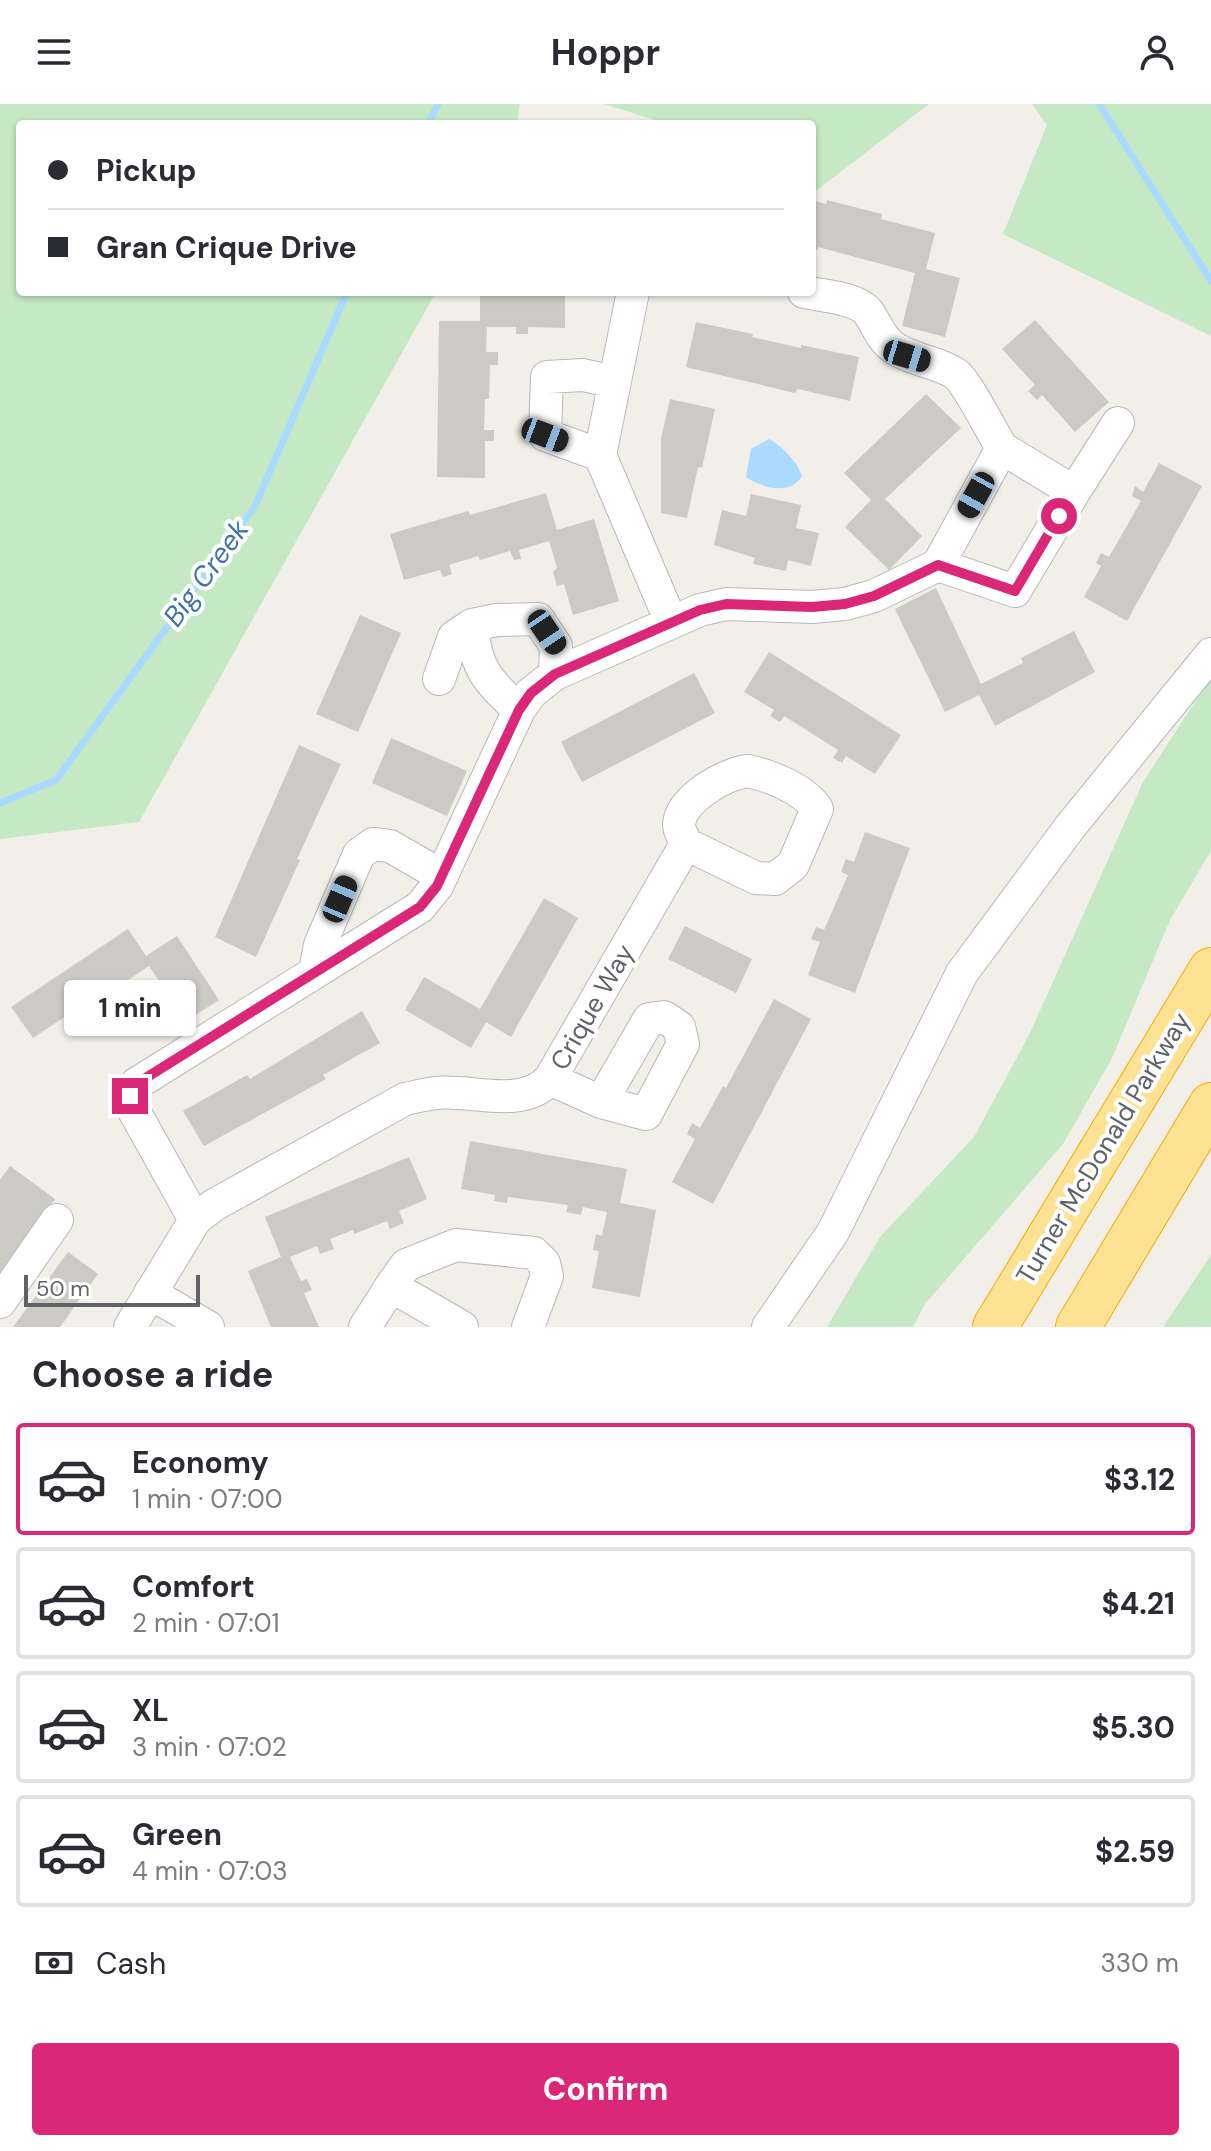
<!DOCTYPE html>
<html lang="en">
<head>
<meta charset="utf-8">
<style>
  body { margin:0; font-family:"DM Sans",sans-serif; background:#f2f2f3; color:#2b2b33; height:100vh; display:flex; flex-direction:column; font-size:30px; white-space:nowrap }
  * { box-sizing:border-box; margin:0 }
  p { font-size:26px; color:#7c7c81 }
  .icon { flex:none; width:44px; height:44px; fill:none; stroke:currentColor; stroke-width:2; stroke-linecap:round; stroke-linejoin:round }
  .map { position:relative; height:1223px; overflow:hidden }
  .panel { display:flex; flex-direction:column; background:#fff; flex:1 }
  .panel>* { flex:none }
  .hud { position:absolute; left:16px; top:16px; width:800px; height:176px; border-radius:8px; box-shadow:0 2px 6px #0004; display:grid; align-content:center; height:176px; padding:0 32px; background:#fff }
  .scale { position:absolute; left:24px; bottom:20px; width:176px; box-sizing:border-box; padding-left:8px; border:4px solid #5f6368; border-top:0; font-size:22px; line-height:28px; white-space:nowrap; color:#5f6368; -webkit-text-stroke:6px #fff; paint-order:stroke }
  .end { position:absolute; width:36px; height:36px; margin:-18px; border:10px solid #db2777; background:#fff; box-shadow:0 0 0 4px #fff }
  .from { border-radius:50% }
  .bubble { position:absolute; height:56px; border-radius:8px; background:#fff; box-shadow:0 2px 6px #0004; font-size:26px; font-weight:700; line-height:56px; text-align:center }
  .car { position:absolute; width:24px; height:48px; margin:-24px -12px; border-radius:10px; box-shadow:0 0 6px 2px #0007; background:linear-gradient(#222 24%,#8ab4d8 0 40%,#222 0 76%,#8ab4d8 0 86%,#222 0) }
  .hud b { display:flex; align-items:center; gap:28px; height:76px; font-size:30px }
  .hud b+b { border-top:2px solid #e1e1e2 }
  .hud i { width:20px; height:20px; background:#2b2b33 }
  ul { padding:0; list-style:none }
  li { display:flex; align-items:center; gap:24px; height:112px; margin:0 16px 12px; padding:0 16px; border:4px solid #e1e1e2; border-radius:8px }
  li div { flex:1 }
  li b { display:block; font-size:30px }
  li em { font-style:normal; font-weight:700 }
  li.active { border-color:#db2777 }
  li>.icon { width:72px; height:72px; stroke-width:1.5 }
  h2 { padding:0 32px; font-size:36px; line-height:96px }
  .pay { display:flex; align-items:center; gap:20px; height:88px; padding:0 32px; font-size:30px }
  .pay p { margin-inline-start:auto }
  .cta { display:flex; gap:16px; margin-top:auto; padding:16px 32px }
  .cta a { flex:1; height:92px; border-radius:8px; background:#db2777; color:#fff; font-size:32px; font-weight:700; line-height:92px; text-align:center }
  header { display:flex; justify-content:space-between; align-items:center; height:104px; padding:0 32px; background:#fff; font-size:36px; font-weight:700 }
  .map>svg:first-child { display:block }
</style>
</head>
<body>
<header><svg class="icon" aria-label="menu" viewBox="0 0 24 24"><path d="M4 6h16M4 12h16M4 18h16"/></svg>Hoppr<svg class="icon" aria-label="person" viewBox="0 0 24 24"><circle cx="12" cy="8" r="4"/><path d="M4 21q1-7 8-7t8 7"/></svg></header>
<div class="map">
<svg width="1211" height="1223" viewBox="0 0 1211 1223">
  <rect width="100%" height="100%" fill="#f1efe8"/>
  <path fill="#c5e8c5" d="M 0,0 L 520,0 L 517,20 L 20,20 L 20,188 L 436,188 L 139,718 L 0,735 Z
    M 604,0 L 929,0 L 817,86 L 812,83 L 812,20 L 668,20 Z
    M 1032,0 L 1211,0 L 1211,232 L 1003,130 L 1047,21 Z
    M 1211,573 L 1211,747 L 1170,816 L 1112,954 L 1063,1040 L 925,1200 L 913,1223 L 827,1223 L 880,1133 L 974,1033 L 1029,931 L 1143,678 Z
    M 1211,1151 L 1211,1223 L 1163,1223 Z"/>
  <path fill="#aadaff" d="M 769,335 C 781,341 798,359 802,372 C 791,391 763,385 746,373 L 751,345 Z"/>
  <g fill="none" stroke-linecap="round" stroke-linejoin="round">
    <path stroke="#aadaff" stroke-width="7" d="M 1099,0 L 1211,177
      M 428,20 L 438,0
      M 0,699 L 56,676 L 255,402 L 347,188"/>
  </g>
  <path fill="#cccac5" d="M 812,96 L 826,100 L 827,96 L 882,110 L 881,115 L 935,129 L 926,165 L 960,174 L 945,233 L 902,222 L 915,169 L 818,143 L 817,146 L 812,145 Z
    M 480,188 L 565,188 L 565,224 L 528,223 L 528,230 L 516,230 L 516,223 L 487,223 L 486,248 L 498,248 L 498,261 L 490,261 L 489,295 L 485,295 L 484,326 L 494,326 L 494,337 L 485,337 L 485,374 L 437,373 L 439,217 L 480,217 Z
    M 1035,216 L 1109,298 L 1075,328 L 1042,291 L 1037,296 L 1028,287 L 1035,281 L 1002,245 Z
    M 696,218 L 753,230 L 752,233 L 801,244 L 801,241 L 859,253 L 850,297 L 798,285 L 795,289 L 686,263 Z
    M 926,290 L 961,324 L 885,395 L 922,432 L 889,466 L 845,423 L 871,396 L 844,369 Z
    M 670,295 L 715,305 L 702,364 L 698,363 L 687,414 L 661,409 L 661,334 Z
    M 1159,359 L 1202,382 L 1127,517 L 1084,493 L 1101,462 L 1096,459 L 1101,449 L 1109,453 L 1141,397 L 1132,392 L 1135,382 L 1143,388 Z
    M 546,389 L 557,426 L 594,415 L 619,497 L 573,511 L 564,480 L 557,482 L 553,468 L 557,464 L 549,437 L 519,446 L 521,455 L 514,456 L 510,447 L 480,456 L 478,452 L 449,461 L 452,470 L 443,473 L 440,466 L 404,476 L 390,430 L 468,407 L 470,411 Z
    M 751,390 L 801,401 L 796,424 L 819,429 L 811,462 L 788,456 L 786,467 L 753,460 L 755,454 L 714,441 L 722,406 L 746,412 Z
    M 936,484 L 981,580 L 1023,559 L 1021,554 L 1074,527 L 1095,568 L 995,622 L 979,591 L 945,608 L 895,505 Z
    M 360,511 L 401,529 L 358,628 L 316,610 Z
    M 769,548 L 901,631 L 875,670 L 846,652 L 842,659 L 833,654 L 838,646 L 784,612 L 780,618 L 770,612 L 774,606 L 744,588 Z
    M 694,569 L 715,609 L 582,678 L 561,638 Z
    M 391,634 L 467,667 L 447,712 L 372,679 Z
    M 299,641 L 341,660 L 297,755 L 300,756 L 256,853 L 215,833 Z
    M 865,728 L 910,744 L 855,889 L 808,871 L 820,838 L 811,835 L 816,823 L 824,826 L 848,771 L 841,768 L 846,755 L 854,758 Z
    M 544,794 L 578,814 L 511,933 L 486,918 L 471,944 L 405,906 L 424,873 L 480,905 Z
    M 685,822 L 752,855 L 736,889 L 668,855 Z
    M 128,825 L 146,852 L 177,832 L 219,896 L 186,917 L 149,862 L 95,898 L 93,894 L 33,934 L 11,903 Z
    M 774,895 L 811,915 L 713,1100 L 672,1078 L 695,1035 L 687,1030 L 692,1019 L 700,1024 L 723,982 L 726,984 Z
    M 362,907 L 380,939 L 323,971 L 326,975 L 204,1042 L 183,1007 L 247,971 L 250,975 Z
    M 470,1037 L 627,1065 L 620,1099 L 656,1106 L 640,1193 L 592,1184 L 599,1147 L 593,1146 L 596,1130 L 602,1132 L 607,1108 L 583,1103 L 581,1111 L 566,1108 L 568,1101 L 508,1093 L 507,1099 L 494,1097 L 495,1091 L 461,1085 Z
    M 409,1053 L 427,1095 L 399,1107 L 404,1119 L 390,1125 L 387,1117 L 354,1130 L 353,1126 L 330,1135 L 334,1145 L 320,1150 L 317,1142 L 290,1153 L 301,1177 L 307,1175 L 312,1186 L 304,1189 L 319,1223 L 271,1223 L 248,1167 L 281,1153 L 265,1113 Z
    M 10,1062 L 55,1095 L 0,1170 L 0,1076 Z
    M 68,1148 L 98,1170 L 60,1223 L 13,1223 Z"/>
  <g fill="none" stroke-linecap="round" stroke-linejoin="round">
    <g stroke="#b5b8bc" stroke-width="34">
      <path id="minor" d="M 633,188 L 600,351 L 671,518
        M 1002,344 L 1074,388 L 1118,319
        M 600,351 L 545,331 L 547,273 L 583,271 L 614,278
        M 938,461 L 1015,487 L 1074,388
        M 439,575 L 454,533 L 472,521
        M 519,606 C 488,577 475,565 472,521 L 497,516 L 538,515 L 556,542 L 555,570
        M 748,667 C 771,672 804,685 817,705 L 793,761 L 775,775 L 756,774 L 686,740 C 684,734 679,727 679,721 C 680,695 726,669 748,667 Z
        M 315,868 L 320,841 L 359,750 L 373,740 L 390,742 L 442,772
        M 550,975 L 601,998 L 646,1010 L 683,940 L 679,923 L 664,913 L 649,915 L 601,998
        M 195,1116 L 133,1005 L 130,992 L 136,980 L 420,803 L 437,782 L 519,606 L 531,589 L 555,570 L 700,506 L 726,500 L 812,503 L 845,500 L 874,492 L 938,461 L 1002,344 C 992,328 968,280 956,270 C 937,257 912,257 893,243 C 880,234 877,220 868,208 C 856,193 822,192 804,188
        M 150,1189 L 208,1223
        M 0,1198 L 57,1116
        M 130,1223 L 195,1116 L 214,1101 L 405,995 C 415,993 426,990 436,989 C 473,985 522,1006 550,975 L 686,740
        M 365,1223 L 391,1182
        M 462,1223 L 391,1182 L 406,1161 L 456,1141 L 534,1149 L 544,1159 L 547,1172 L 528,1223
        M 768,1223 L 833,1128 L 962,869 L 1070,723 L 1211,550"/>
    </g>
    <g stroke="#f9ab00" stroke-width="46">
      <path id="highway" d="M 995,1223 L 1211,866
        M 1078,1223 L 1211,1001"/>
    </g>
    <use href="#minor" stroke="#fff" stroke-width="32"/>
    <use href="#highway" stroke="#fde293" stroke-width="44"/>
  </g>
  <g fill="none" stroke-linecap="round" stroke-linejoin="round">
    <path stroke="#db2777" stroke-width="10" d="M 130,992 L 136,980 L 420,803 L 437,782 L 519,606 L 531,589 L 555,570 L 700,506 L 726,500 L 812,503 L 845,500 L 874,492 L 938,461 L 1015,487 L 1059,412"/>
  </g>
  <g text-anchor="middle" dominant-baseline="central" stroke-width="8" stroke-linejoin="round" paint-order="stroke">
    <g font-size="26" fill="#5f6368" stroke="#fff">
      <text transform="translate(592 903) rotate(-60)">Crique Way</text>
      <text transform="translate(1103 1044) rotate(-59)">Turner McDonald Parkway</text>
    </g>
    <g font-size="28" font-style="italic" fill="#4174aa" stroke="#fff">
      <text transform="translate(206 469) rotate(-54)">Big Creek</text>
    </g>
  </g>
</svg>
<div class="scale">50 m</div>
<i class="end from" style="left:1059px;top:412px"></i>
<i class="end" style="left:130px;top:992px"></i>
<div class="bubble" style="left:64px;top:876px;width:132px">1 min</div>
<i class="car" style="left:907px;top:252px;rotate:107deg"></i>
<i class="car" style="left:545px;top:331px;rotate:111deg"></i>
<i class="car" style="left:976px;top:391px;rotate:209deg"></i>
<i class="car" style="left:547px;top:528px;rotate:146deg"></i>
<i class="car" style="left:340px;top:795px;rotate:23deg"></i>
<div class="hud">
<b><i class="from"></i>Pickup</b>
<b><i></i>Gran Crique Drive</b>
</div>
</div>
<section class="panel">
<h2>Choose a ride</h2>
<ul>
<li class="active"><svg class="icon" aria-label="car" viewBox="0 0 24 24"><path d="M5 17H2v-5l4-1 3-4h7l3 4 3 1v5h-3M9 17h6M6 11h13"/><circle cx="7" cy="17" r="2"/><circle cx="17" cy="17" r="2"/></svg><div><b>Economy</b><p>1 min · 07:00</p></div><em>$3.12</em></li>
<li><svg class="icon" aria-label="car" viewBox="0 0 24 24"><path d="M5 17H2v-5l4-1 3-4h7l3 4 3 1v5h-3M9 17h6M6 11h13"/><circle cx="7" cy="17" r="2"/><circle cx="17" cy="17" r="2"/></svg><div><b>Comfort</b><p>2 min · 07:01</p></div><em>$4.21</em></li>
<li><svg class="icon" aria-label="car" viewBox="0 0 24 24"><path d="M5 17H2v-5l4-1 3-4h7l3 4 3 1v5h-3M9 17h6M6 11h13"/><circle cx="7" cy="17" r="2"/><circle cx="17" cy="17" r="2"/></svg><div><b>XL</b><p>3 min · 07:02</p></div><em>$5.30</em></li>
<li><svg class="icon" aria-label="car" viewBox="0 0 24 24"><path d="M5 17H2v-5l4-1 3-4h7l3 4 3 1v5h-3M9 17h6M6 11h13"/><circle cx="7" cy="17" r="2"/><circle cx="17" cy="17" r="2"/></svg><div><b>Green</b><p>4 min · 07:03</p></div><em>$2.59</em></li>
</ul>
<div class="pay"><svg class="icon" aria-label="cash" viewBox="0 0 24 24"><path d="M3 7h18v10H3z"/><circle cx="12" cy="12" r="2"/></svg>Cash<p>330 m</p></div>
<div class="cta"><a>Confirm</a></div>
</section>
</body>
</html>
